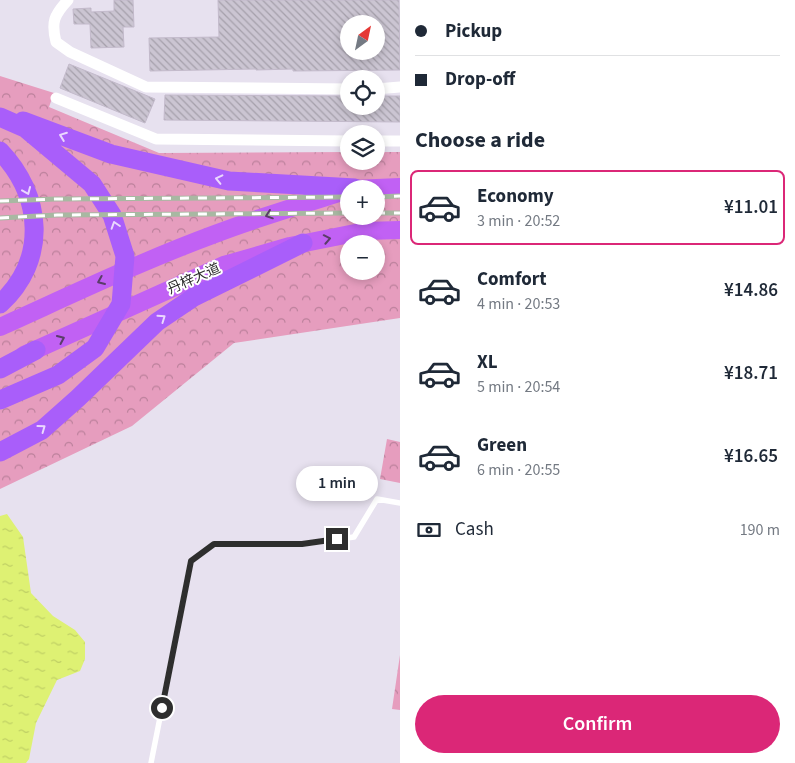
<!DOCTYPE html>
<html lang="en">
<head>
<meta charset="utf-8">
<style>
  body { margin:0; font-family:"Source Sans 3","Noto Sans SC",sans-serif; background:#f6f6f7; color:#1f2937; height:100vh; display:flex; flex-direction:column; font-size:19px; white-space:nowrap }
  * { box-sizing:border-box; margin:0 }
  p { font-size:16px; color:#747a83 }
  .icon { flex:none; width:28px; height:28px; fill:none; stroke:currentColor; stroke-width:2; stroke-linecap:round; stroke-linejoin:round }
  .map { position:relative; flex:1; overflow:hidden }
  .drawer { display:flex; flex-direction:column; background:#fff; width:395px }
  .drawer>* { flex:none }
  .guide { display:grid; align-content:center; height:110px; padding:0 15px; background:#fff }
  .needle { width:32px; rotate:33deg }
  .tools { position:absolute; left:340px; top:15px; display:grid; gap:10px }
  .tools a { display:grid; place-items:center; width:45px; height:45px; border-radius:50%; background:#fff; box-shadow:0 2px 8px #0003; font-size:25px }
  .end { position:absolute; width:22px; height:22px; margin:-11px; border:6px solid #2e2e2e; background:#fff; box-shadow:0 0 0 2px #fff }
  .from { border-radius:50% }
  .bubble { position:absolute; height:35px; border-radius:18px; background:#fff; box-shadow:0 2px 8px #0003; font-size:16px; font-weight:600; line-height:35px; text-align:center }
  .guide b { display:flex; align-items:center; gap:18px; height:48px; font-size:19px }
  .guide b+b { border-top:1px solid #e0e1e3 }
  .guide i { width:12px; height:12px; background:#1f2937 }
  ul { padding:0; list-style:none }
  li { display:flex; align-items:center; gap:15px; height:75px; margin:0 10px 8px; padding:0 5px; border:2px solid transparent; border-radius:8px }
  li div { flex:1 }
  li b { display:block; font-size:19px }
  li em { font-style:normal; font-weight:600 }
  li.selected { border-color:#db2777 }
  li>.icon { width:45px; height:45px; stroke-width:1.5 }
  h2 { padding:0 15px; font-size:22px; line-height:60px }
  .pay { display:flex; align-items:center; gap:12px; height:55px; padding:0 15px; font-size:19px }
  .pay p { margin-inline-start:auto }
  .primary-button { display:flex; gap:10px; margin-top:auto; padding:10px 15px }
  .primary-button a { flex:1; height:58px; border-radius:30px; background:#db2777; color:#fff; font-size:20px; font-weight:600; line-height:58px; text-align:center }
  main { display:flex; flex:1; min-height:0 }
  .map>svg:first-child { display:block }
</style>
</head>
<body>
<main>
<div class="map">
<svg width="400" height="763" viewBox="0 0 400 763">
  <defs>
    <pattern id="forest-crowns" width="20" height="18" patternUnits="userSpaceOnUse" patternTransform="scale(1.25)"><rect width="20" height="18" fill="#e69dbe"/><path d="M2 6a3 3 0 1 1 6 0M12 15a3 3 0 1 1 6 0" fill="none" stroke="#bb809b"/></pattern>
    <pattern id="water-ripples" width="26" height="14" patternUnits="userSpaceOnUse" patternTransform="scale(1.25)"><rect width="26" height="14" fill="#def173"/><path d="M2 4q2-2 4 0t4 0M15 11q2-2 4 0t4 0" fill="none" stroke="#bfcf64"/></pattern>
    <pattern id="building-back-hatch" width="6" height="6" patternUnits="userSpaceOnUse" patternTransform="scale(1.25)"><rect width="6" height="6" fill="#cbc5d2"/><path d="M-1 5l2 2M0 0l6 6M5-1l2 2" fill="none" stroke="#a5a0ab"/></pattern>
  </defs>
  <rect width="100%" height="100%" fill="#e7e1ef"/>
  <path fill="url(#forest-crowns)" fill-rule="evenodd" d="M 0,76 L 54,93 L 49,107 L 159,153 L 349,152 L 349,161 L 376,161 L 376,152 L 400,152 L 400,318 L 234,343 L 132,426 L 0,489 ZM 349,189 L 376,189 L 376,216 L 349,216 ZM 349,244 L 376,244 L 376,271 L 349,271 Z
    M 387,439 L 400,442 L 400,483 L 380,479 Z
    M 400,655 L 400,710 L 392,709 Z"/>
  <path fill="url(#water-ripples)" d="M 7,514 L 23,537 L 31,593 L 53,616 L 75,630 L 85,642 L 85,659 L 80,671 L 57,680 L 36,723 L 29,759 L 26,763 L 0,763 L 0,516 Z"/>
  <path fill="url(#building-back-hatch)" stroke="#c3bacb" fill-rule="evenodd" d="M 114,0 L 133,0 L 134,27 L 123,27 L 124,47 L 91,48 L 90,24 L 74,24 L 73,9 L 91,8 L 91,12 L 114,11 Z
    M 218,0 L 399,0 L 400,70 L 293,71 L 293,69 L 256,70 L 256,69 L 150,71 L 149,38 L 219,37 ZM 349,23 L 376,24 L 376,51 L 349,51 Z
    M 69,64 L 155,99 L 145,123 L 60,88 Z
    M 165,95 L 349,96 L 349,106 L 376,106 L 376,96 L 400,96 L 400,122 L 164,120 Z"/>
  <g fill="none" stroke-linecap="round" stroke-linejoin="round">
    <path stroke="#fff" stroke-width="5.5" d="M 151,763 L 191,561 L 214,544 L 302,544 L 354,537 L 377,499 L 400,503"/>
    <path stroke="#fff" stroke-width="11" d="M 68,0 C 54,15 51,22 56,42 L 70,52 L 146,87 L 349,89
      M 376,89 L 400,87
      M 56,98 L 156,139 L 349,141
      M 376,141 L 400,141"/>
    <path stroke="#c161f4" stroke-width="18" d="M 353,189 L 400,187
      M 0,327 C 71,295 142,261 215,234 C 259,217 304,204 349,190
      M 24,355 L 224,265 L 290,246 L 365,231 L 400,230"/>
    <path stroke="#a95efa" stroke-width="19" d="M 0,117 L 25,128 L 92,184 L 112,215 L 125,256 L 121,304 L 95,348 L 58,375 L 0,400
      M 23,121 L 111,154 L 229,181 L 355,188
      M 0,151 C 43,196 48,260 0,304
      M 0,369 L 36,350
      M 0,452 L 42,430 L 78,398 L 157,322 L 194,297 L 303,243"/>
    <g stroke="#a8b8a2" stroke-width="5">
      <path id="rail" d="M 376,197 L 400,196
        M 0,201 L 56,199 L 349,197
        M 376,213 L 400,213
        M 0,218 L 57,215 L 349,213"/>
    </g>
    <use href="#rail" stroke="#fff" stroke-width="3" stroke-dasharray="9" stroke-linecap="butt"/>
  </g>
  <defs><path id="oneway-chevron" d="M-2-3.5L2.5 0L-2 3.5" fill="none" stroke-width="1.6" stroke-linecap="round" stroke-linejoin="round" transform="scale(1.25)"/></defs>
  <g stroke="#ead7fe">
    <use href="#oneway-chevron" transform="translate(63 136) rotate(-159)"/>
    <use href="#oneway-chevron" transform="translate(219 179) rotate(-167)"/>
    <use href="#oneway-chevron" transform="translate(27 191) rotate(67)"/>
    <use href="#oneway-chevron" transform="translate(115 225) rotate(-108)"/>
    <use href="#oneway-chevron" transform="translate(162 318) rotate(-35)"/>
    <use href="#oneway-chevron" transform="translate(42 428) rotate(-36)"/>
  </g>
  <g stroke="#5a3d69">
    <use href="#oneway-chevron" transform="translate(269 215) rotate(161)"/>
    <use href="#oneway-chevron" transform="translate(327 239) rotate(-11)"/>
    <use href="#oneway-chevron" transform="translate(101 281) rotate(157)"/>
    <use href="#oneway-chevron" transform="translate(61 339) rotate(-24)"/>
  </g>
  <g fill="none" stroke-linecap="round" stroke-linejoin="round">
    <path stroke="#2e2e2e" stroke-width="6" d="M 162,708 L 191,561 L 214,544 L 302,544 L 337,539"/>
  </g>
  <g text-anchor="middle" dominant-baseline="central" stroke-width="4" stroke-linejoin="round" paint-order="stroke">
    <g font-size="14" fill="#2e2e2e" stroke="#fff">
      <text transform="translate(194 279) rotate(-24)">丹梓大道</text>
    </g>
  </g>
</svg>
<div class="tools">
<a><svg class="needle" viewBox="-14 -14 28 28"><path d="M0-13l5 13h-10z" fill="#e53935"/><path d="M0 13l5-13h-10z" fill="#747a83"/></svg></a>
<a><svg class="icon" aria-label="locate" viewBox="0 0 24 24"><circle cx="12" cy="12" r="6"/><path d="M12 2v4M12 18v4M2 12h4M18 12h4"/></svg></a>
<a><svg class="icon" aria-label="layers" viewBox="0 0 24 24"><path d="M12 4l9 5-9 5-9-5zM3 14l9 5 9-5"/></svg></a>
<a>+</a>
<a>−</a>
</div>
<i class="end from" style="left:162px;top:708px"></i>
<i class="end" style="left:337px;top:539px"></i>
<div class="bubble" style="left:296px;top:466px;width:82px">1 min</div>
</div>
<section class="drawer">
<div class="guide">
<b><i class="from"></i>Pickup</b>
<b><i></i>Drop-off</b>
</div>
<h2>Choose a ride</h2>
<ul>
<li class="selected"><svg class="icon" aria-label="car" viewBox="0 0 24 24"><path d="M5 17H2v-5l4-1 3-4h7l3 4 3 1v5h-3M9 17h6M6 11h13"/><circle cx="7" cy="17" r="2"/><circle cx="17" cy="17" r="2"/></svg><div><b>Economy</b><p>3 min · 20:52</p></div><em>¥11.01</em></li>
<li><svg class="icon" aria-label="car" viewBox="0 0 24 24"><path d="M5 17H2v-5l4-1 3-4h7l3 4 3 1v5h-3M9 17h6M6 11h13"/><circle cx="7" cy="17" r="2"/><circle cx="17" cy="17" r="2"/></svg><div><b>Comfort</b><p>4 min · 20:53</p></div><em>¥14.86</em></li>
<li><svg class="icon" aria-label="car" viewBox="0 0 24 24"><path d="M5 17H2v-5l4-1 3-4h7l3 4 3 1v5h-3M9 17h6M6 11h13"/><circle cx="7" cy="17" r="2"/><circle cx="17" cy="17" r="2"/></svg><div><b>XL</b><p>5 min · 20:54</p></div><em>¥18.71</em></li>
<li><svg class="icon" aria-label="car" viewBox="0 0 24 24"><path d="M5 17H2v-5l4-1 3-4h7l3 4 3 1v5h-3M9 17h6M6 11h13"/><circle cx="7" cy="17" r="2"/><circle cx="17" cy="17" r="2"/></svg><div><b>Green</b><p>6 min · 20:55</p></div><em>¥16.65</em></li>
</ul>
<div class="pay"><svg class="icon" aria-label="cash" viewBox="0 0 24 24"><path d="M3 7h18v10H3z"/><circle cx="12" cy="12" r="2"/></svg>Cash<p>190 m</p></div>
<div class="primary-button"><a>Confirm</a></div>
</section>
</main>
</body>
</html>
